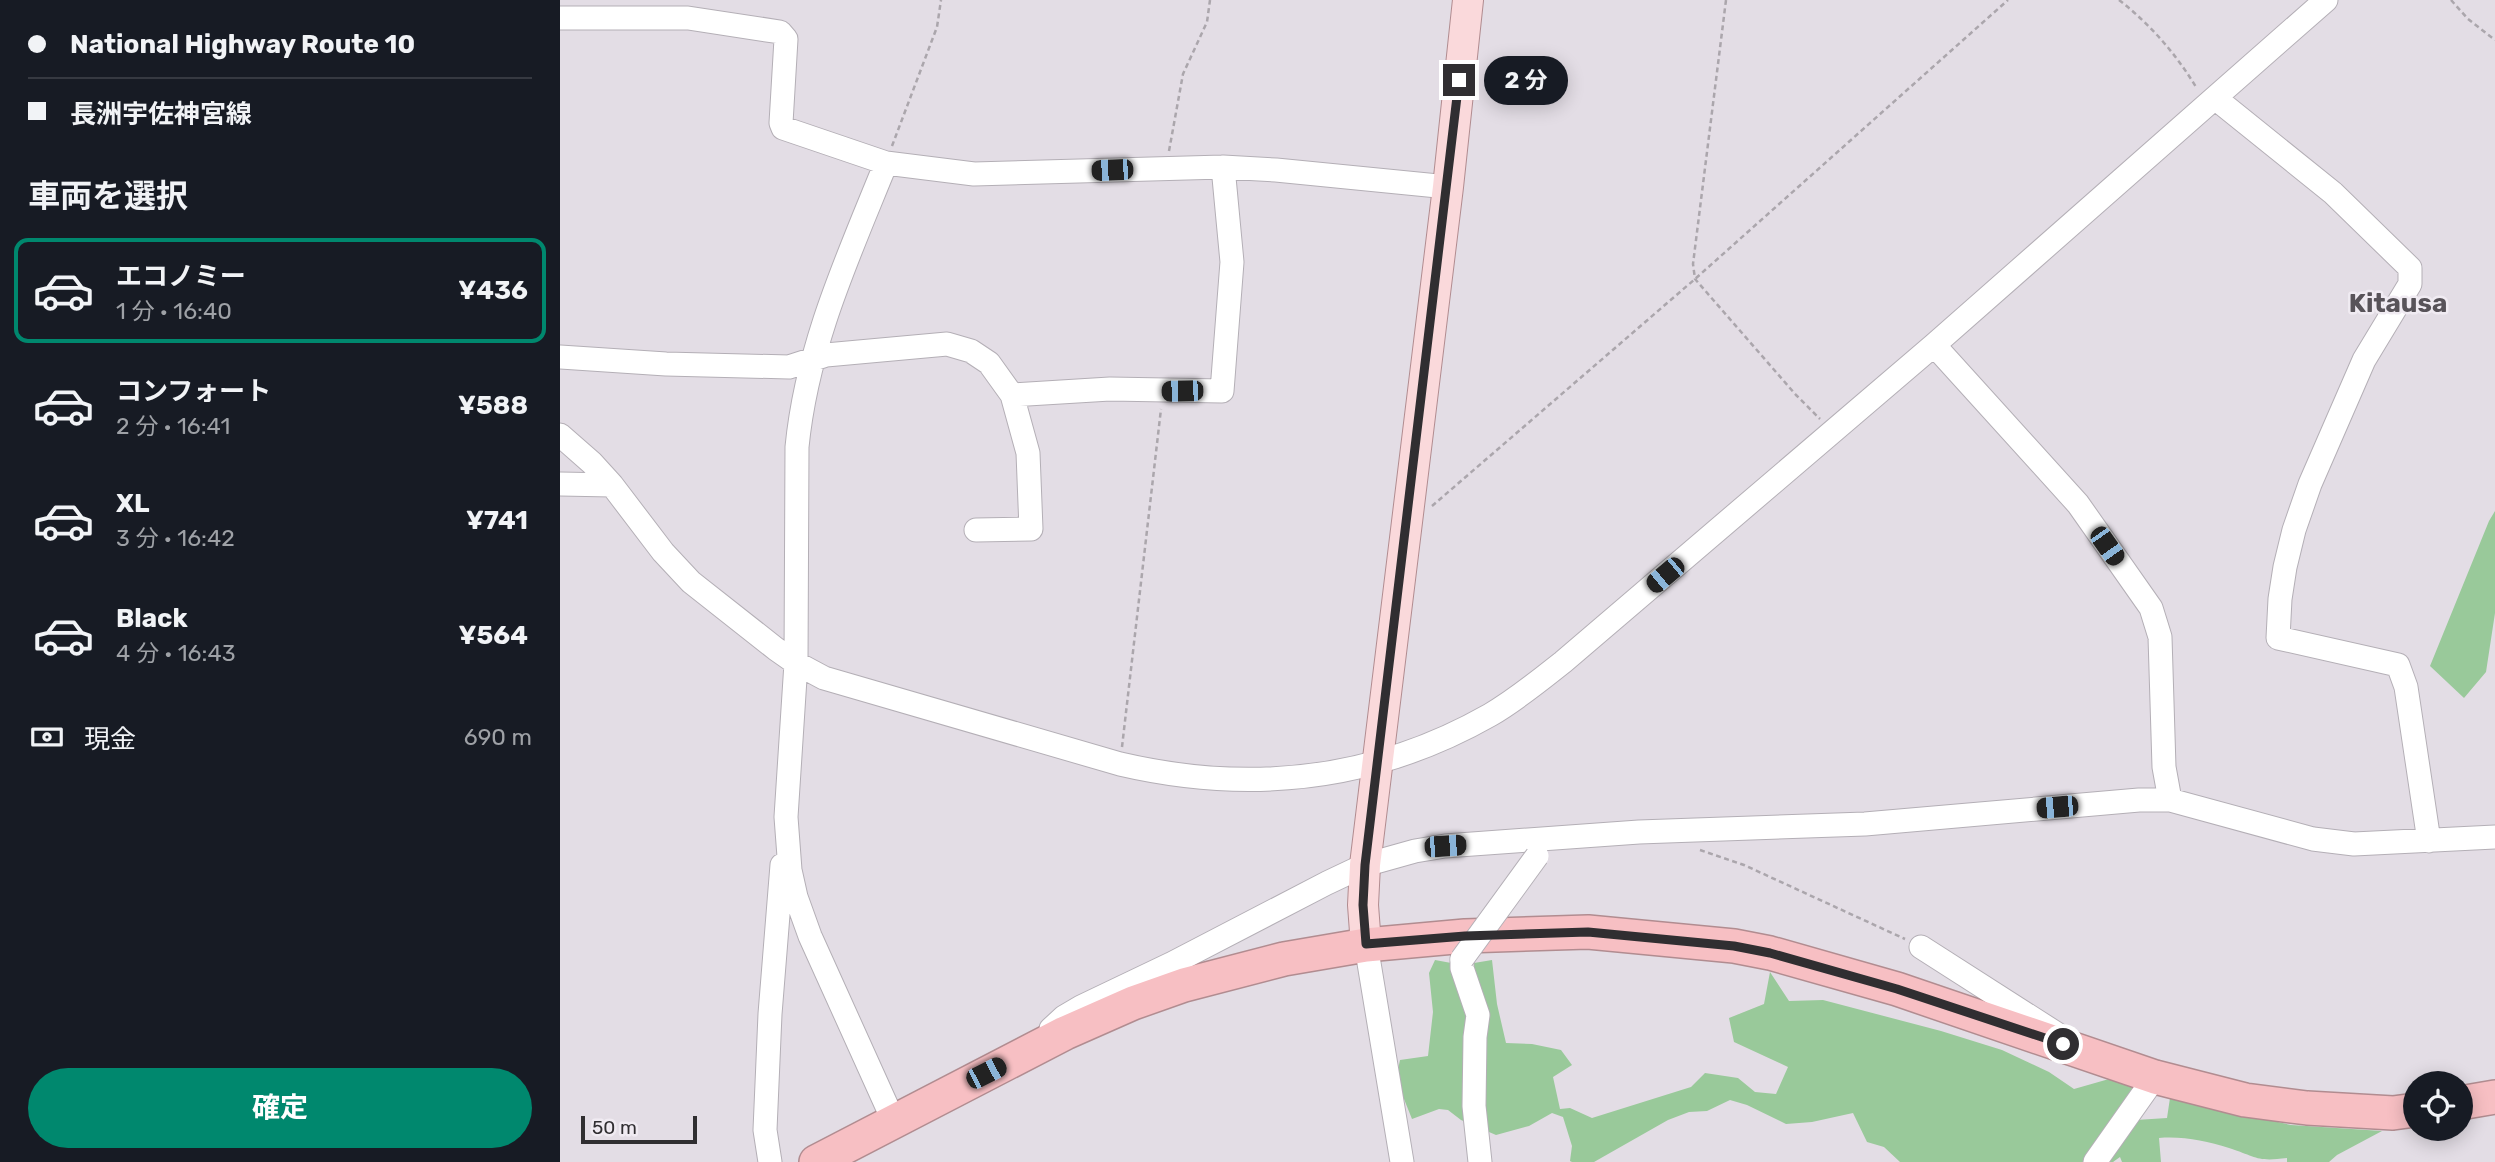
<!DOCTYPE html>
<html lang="ja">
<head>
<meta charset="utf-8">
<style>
  body { margin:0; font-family:Rubik,"Noto Sans JP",sans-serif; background:#20242c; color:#f1f3f6; height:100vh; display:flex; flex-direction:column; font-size:26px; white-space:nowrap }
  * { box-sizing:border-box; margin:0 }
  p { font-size:23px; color:#9ea1a6 }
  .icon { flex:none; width:38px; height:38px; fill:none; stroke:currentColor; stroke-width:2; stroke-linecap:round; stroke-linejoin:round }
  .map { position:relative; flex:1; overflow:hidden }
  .panel { display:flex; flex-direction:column; background:#171b24; width:560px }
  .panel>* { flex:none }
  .banner { display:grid; align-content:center; height:154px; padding:0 28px; background:#171b24 }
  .controls { position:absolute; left:1843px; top:1071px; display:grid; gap:14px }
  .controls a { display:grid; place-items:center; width:70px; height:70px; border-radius:50%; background:#171b24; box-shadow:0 4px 18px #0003; font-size:35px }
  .scale { position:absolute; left:21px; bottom:18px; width:116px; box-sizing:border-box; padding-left:7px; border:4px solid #302e31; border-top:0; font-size:19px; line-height:24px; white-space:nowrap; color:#302e31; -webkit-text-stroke:5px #f0ebf2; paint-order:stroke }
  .end { position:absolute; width:32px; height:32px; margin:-16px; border:9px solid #302e31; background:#fff; box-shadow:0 0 0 4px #fff }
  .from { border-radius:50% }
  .bubble { position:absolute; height:49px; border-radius:24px; background:#171b24; box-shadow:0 4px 18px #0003; font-size:23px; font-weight:700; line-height:49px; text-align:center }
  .car { position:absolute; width:21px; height:42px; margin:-21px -10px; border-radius:9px; box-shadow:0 0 5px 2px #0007; background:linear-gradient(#222 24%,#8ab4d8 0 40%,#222 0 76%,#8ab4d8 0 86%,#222 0) }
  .banner b { display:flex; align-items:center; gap:24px; height:66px; font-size:26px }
  .banner b+b { border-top:2px solid #363941 }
  .banner i { width:18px; height:18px; background:#f1f3f6 }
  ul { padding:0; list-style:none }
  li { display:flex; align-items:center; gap:21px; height:105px; margin:0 14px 10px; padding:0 14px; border:4px solid transparent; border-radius:14px }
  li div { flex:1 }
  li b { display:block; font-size:26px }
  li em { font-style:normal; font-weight:700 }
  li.selected { border-color:#00886e }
  li>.icon { width:63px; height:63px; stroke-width:1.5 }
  h2 { padding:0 28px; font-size:32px; line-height:84px }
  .pay { display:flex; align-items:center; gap:18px; height:77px; padding:0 28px; font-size:26px }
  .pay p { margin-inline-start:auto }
  .button { display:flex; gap:14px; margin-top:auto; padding:14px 28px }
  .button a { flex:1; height:80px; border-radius:42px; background:#00886e; color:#fff; font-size:28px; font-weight:700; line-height:80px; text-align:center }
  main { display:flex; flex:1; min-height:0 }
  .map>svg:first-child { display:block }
</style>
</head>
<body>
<main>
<section class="panel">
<div class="banner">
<b><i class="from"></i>National Highway Route 10</b>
<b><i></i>長洲宇佐神宮線</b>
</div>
<h2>車両を選択</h2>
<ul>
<li class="selected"><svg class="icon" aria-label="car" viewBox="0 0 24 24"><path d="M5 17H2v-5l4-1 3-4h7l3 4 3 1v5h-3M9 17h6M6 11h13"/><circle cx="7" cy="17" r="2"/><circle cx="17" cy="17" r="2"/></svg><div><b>エコノミー</b><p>1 分 · 16:40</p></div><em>¥436</em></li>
<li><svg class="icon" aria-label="car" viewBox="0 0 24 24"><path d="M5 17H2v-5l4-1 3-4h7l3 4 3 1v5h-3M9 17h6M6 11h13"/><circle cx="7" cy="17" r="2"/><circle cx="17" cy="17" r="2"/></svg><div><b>コンフォート</b><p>2 分 · 16:41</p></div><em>¥588</em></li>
<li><svg class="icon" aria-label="car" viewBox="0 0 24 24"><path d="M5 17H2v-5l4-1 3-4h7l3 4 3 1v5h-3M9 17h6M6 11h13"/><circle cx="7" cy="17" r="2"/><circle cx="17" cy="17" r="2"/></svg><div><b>XL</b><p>3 分 · 16:42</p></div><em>¥741</em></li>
<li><svg class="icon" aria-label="car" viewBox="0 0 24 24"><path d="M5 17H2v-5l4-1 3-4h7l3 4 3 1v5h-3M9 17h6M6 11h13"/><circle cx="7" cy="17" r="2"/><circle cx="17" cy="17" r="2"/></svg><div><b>Black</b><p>4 分 · 16:43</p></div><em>¥564</em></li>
</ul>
<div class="pay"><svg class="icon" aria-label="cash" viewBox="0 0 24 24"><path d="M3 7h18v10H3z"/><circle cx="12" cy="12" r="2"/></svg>現金<p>690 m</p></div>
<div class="button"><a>確定</a></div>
</section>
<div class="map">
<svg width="1935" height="1162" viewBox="0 0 1935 1162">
  <rect width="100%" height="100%" fill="#e3dde5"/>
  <path fill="#99c99a" d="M 1935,511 L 1935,613 L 1926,672 L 1904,698 L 1870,666 L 1929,521 Z
    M 875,960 L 902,965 L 932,960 L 937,1004 L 946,1043 L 972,1044 L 1001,1050 L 1012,1065 L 993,1077 L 1000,1109 L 1010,1108 L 1032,1118 L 1131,1087 L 1145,1073 L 1178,1078 L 1195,1092 L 1216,1094 L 1228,1067 L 1174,1042 L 1169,1018 L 1204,1004 L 1210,972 L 1229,1001 L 1263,1000 L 1381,1031 L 1442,1050 L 1489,1072 L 1514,1089 L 1549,1079 L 1584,1092 L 1576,1120 L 1607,1118 L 1610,1098 L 1731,1125 L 1822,1131 L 1777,1155 L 1769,1162 L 1727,1162 L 1727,1158 C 1696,1162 1697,1157 1669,1148 C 1646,1141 1623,1136 1599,1138 L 1601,1162 L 1562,1162 L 1560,1157 L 1553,1162 L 1340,1162 L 1324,1147 L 1307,1142 L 1293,1113 L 1252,1122 L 1226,1124 L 1187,1105 L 1170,1100 L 1147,1111 L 1129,1112 L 1108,1120 L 1034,1162 L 1012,1162 L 1010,1161 L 1012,1146 L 1003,1117 L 992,1113 L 969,1126 L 936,1135 L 901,1120 L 888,1110 L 879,1109 L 852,1119 L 836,1079 L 840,1060 L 868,1056 L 873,1012 L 869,973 Z"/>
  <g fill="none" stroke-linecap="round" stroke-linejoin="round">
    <g stroke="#b4afb6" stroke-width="25">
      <path id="minor" d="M 0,18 L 128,18 L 220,32 L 226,39 L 221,123 L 223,128 L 326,163 L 414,174 L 663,167 L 716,170 L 888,187
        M 1655,98 L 1773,193 L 1850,268 L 1850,284 L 1804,360 L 1750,484 L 1734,530 L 1725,567 L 1720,599 L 1718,638 L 1838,665 L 1846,687 L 1869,841
        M 326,163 C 288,257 247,345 237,447 L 236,663 L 226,817 L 230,870 L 236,897 L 250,936 L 334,1122
        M 1374,345 L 1518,504 L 1591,608 L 1600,637 L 1604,767 L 1610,800
        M 0,357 L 106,364 L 229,367 L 266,355 L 387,344 L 411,351 L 429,363 L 452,395 L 468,453 L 471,529 L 416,530
        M 452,395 L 550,389 L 662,391 L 672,262 L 663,167
        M 0,435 L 32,463 L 52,485 L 103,552 L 131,582 L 216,649 L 236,663 L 264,678 L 560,764 C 689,794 814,781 930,715 C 956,700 979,681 1003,662 L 1374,345 L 1766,0
        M 0,484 L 52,485
        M 806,945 L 842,1162
        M 1361,947 L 1497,1034
        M 902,959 L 902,968 L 918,1015 L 915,1037 L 914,1106 L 920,1162
        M 491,1029 L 504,1017 L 521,1007 L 611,964 L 767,883 L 805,865 L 855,851 L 885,846 L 1079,832 L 1305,824 L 1579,800 L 1610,800 L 1753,839 L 1794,844 L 1935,837
        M 210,1162 L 205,1130 L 210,1014 L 222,865
        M 1535,1162 L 1595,1077"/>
    </g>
    <g stroke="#b18c90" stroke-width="32">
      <path id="major" d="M 806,945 L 803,905 L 805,865 L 888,187 L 908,0"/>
    </g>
    <g stroke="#b18c90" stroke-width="36">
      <path id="highway" d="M 1900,1103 L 1935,1097
        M 256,1162 L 505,1033 L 573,1003 L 624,985 L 724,959 L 806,945 L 905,936 L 1028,932 L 1174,946 L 1210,953 L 1337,989 L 1595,1077 L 1685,1100 L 1747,1108 L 1833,1113 L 1855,1110"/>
    </g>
    <path stroke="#aba6ac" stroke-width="2.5" stroke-dasharray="5 3.5" stroke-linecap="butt" d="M 1166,0 L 1133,264 L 1135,279 L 1236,395 L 1260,419
      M 1559,0 C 1590,24 1616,54 1636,87
      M 1891,0 L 1908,19 L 1935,40
      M 332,146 L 377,27 L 381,0
      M 609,151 L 623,74 L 647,22 L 650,0
      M 872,506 L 1135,279 L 1448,0
      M 562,747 L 601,409
      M 1140,850 L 1184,865 L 1345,939"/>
    <use href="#minor" stroke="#fff" stroke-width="23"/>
    <use href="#major" stroke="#fad9db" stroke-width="30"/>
    <use href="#highway" stroke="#f7bfc3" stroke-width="33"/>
    <g stroke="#b4afb6" stroke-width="25" stroke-linecap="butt">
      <path id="minor-bridge" d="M 902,959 L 977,856"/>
    </g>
    <use href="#minor-bridge" stroke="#fff" stroke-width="23"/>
  </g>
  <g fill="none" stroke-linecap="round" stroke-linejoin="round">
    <path stroke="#302e31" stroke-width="9" d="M 899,80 L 805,865 L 803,905 L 806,944 L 905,936 L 1028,932 L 1174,946 L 1210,953 L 1337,989 L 1503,1044"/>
  </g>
  <g text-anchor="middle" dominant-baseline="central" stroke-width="5" stroke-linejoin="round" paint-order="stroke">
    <g font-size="26" font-weight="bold" fill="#585359" stroke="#f0ebf2">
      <text x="1838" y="303">Kitausa</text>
    </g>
  </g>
</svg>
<div class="controls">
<a><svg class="icon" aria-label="locate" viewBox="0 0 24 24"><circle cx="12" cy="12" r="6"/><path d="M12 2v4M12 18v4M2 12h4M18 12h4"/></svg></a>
</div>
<div class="scale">50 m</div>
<i class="end from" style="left:1503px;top:1044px"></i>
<i class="end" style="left:899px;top:80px"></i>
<div class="bubble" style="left:924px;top:56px;width:84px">2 分</div>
<i class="car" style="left:552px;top:170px;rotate:268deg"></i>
<i class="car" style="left:622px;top:391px;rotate:269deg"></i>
<i class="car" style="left:1547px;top:546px;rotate:145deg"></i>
<i class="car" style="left:1105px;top:575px;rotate:230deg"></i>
<i class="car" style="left:1497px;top:807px;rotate:265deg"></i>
<i class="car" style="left:885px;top:846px;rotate:86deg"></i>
<i class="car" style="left:426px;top:1073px;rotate:63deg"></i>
</div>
</main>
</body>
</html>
